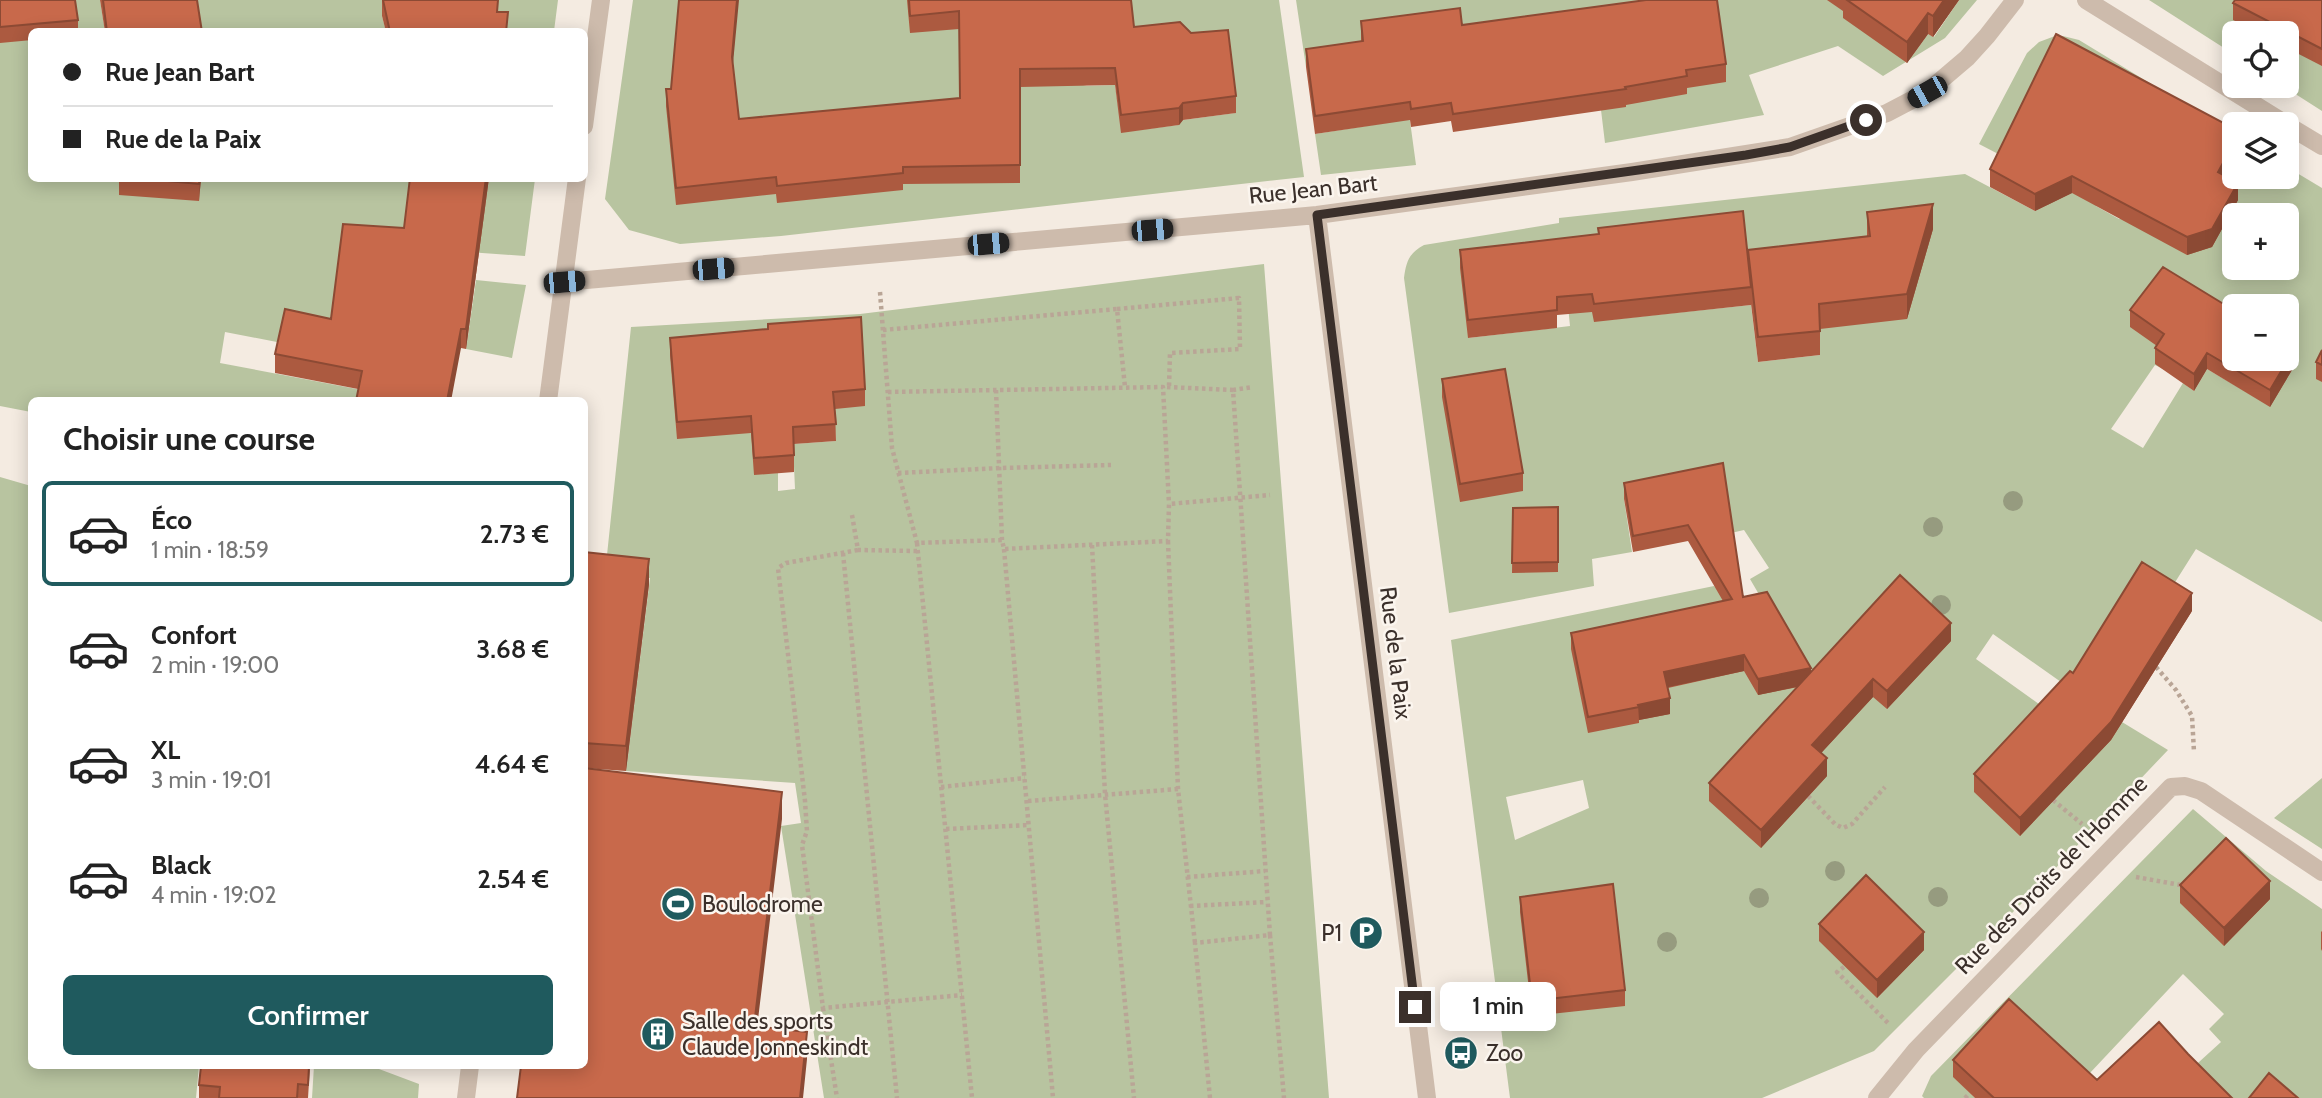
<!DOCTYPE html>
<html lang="fr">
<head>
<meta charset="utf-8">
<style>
  body { margin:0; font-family:Cabin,sans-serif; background:#f2f2f2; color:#222; height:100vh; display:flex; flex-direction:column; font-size:26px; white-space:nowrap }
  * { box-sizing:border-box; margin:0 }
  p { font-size:23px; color:#767676 }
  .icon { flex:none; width:38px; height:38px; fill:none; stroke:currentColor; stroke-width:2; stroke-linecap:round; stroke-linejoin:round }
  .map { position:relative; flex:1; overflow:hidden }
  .details { position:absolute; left:28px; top:397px; width:560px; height:672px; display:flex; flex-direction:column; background:#fff; border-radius:10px; box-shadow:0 4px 18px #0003 }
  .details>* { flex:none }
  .banner { position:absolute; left:28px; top:28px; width:560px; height:154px; border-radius:10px; box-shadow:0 4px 18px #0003; display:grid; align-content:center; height:154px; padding:0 35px; background:#fff }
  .tools { position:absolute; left:2222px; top:21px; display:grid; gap:14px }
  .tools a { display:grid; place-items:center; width:77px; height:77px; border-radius:10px; background:#fff; box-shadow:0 4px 18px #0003; font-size:35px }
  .end { position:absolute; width:32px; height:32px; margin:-16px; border:9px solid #3b302b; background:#fff; box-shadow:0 0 0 4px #fff }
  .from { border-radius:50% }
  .bubble { position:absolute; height:49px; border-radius:10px; background:#fff; box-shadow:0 4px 18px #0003; font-size:23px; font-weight:600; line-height:49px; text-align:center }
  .car { position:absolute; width:21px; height:42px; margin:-21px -10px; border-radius:9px; box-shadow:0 0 5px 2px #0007; background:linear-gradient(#222 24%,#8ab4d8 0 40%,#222 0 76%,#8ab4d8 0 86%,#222 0) }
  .banner b { display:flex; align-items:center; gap:24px; height:66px; font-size:26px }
  .banner b+b { border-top:2px solid #e0e0e0 }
  .banner i { width:18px; height:18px; background:#222 }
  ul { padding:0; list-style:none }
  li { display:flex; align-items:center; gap:21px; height:105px; margin:0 14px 10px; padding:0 21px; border:4px solid transparent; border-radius:10px }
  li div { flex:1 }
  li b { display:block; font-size:26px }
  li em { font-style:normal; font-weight:600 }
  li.current { border-color:#1f5a5e }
  li>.icon { width:63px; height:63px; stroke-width:1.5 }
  h2 { padding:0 35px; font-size:32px; line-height:84px }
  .action { display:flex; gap:14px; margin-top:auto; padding:14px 35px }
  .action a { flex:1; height:80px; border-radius:10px; background:#1f5a5e; color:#fff; font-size:28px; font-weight:600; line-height:80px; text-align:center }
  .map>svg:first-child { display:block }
</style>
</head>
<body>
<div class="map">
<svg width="2322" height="1098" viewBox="0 0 2322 1098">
  <rect width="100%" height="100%" fill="#f4ebe1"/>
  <path fill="#b8c4a0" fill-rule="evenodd" d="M 0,0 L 100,0 L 105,31 L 32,32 L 32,178 L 413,179 L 409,208 L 483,219 L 489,179 L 535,179 L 525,256 L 343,243 L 406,283 L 282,343 L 225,332 L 220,363 L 362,390 L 360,401 L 32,401 L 31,412 L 0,406 Z
    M 194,0 L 431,0 L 382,16 L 386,31 L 199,32 Z
    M 498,0 L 558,0 L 554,31 L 497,31 Z
    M 633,0 L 1279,0 L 1304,177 L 781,236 L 680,244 L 629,230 L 605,199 ZM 1229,47 L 1235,113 L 1183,120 L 1178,125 L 1122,132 L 1115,85 L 1083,86 Z
    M 1296,0 L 1855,0 L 1907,63 L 1928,34 L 1934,37 L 1959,0 L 1977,0 L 1945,38 L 1883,76 L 1838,46 L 1749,75 L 1764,115 L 1605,143 L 1601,110 L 1401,55 L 1416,165 L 1321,175 L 1315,134 L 1385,123 L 1376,58 L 1306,67 Z
    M 2149,0 L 2243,0 L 2260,33 L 2235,33 L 2235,55 Z
    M 2322,0 L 2322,111 L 2283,86 L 2287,86 L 2287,48 L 2289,49 Z
    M 2055,36 L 2063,36 L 2079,40 L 2235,135 L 2096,206 L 2119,219 L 2218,190 L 2235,159 L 2235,177 L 2287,177 L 2287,167 L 2322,188 L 2322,622 L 2196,549 L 2167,595 L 2122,722 L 2168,750 L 2030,895 L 1874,1051 L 1762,1098 L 1510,1098 L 1451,640 L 1714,586 L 1789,646 L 1750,579 L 1769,568 L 1744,530 L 1731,533 L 1624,499 L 1632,552 L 1592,559 L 1594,586 L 1449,613 L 1404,278 C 1406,262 1409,253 1424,245 L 1559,223 L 1559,218 L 1965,174 L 2035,211 L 2047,205 L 2004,157 L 1979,144 L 2027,53 L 2039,42 ZM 2235,215 L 2287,215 L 2287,268 L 2235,268 ZM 1563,256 L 1570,326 L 1468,338 ZM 1748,275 L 1820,355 L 1758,362 L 1751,305 L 1607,320 ZM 2235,306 L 2287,306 L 2287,359 L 2270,406 L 2207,369 L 2194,391 L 2183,383 L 2143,448 L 2111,429 L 2155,365 L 2165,370 L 2235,328 ZM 1993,634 L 2061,682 L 2043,707 L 1976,659 ZM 1583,780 L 1589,808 L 1515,840 L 1506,797 Z
    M 1264,264 L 1329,1098 L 824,1098 L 781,826 L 801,823 L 795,783 L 626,771 L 650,578 L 605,574 L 631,327 L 860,314 ZM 861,334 L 833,409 L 836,441 L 793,444 L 795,489 L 778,491 L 778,473 L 754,474 Z
    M 476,280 L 526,285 L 512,358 L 466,349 Z
    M 0,477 L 31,486 L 32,1066 L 199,1066 L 196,1098 L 0,1098 Z
    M 2322,778 L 2322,849 L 2274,818 Z
    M 2193,809 L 2266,871 L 2322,909 L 2322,1098 L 2168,1098 L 2188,1072 L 2221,1042 L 2209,1029 L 2224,1014 L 2183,974 L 2073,1091 L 1954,1077 L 1975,1098 L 1924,1098 L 1922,1096 L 1931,1076 Z
    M 314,1066 L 371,1066 L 419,1084 L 418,1098 L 312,1098 Z"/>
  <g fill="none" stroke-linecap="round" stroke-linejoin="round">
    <path stroke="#b9a596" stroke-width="4.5" stroke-dasharray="3.5 3.5" stroke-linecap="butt" d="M 880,292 L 892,448 L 917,543 L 1002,540 L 1004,549 L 1168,541 L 1169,504 L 1270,495
      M 1117,309 L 1239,298 L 1240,349 L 1170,353 L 1169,387
      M 883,330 L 1117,309 L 1125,387
      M 1167,387 L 1233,390
      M 996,390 L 1002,540
      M 888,392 L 1163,387 L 1169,504
      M 898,473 L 1000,468 L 1111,465
      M 852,515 L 858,550 L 917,551
      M 1168,541 L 1178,789 L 1195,943
      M 917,543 L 972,1098
      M 1092,545 L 1105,794 L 1134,1098
      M 1004,549 L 1053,1098
      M 858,550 L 786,563 L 778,568 L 805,801 L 807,831 L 802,845 L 823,1008 L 962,995
      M 843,553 L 897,1098
      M 2156,667 L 2176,690 L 2192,716 L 2194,752
      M 941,787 L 1025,778
      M 1808,796 L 1835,824 L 1843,828 L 1852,824 L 1885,787
      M 2053,800 L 2082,824
      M 1028,801 L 1178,789
      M 946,829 L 1029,825
      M 1187,877 L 1265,871
      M 2136,877 L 2186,886
      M 1190,906 L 1267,902
      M 1270,935 L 1284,1098
      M 1844,967 L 1837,972 L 1890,1025
      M 823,1008 L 837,1098
      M 1210,1098 L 1195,943 L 1270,935 L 1233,390 L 1253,387
      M 1965,1098 L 1970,1093"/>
    <path stroke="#cdbbac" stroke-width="18" d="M 2086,0 L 2286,124
      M 2287,125 L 2322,146
      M 584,126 L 601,0
      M 1317,215 L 1427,1098
      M 564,282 L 1317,215 L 1632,172 L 1790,147 L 1887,113 L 1927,92 L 1967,58 L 1987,36 L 2015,0
      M 548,401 L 577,178
      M 466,1098 L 470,1066
      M 1877,1098 L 1916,1050 L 2171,787 L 2185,786 L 2201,791 L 2322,872"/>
  </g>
  <g fill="#969b7f">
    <circle cx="2013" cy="501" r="10"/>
    <circle cx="1933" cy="527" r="10"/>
    <circle cx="1941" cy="605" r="10"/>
    <circle cx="1835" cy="871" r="10"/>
    <circle cx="1938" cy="897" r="10"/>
    <circle cx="1759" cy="898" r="10"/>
    <circle cx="1667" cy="942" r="10"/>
  </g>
  <path fill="#ac5a40" d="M 0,0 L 78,20 L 78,32 L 32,32 L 32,40 L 0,43 Z
    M 100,0 L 197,0 L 202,32 L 105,32 Z
    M 382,0 L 498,0 L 498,12 L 508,32 L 386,32 L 382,16 Z
    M 907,0 L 1131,0 L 1134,27 L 1236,96 L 1236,113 L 1183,120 L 1179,125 L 1121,133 L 1115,85 L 1020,87 L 1020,183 L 903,184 L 903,190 L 777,203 L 776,194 L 676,205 L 666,106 L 666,89 L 671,89 L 733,65 L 739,119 L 960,98 L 959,29 L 910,33 Z
    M 1827,0 L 1959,0 L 1933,37 L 1928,34 L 1907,63 L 1843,18 L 1843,11 Z
    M 2322,0 L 2322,66 L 2287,48 L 2287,33 L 2260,33 L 2233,20 L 2233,3 Z
    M 1361,21 L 1462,25 L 1726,64 L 1726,82 L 1687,88 L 1687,94 L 1626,105 L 1626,107 L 1453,132 L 1451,121 L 1411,127 L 1410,120 L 1315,134 L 1306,67 L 1306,49 L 1361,42 Z
    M 1990,169 L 2225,176 L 2238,200 L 2212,247 L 2187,255 L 2072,193 L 2035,211 L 1990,187 Z
    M 119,178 L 201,178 L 199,201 L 119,195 Z
    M 410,178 L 489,178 L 466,349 L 461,348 L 358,389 L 275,373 L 275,354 L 331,319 L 404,228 Z
    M 1867,212 L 1933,229 L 1907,319 L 1820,329 L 1820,355 L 1758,362 L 1751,304 L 1751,305 L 1594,322 L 1592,312 L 1557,315 L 1557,328 L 1468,338 L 1460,268 L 1460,250 L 1598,234 L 1598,228 L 1748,260 L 1748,250 L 1867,236 Z
    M 2130,310 L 2295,365 L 2270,407 L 2207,369 L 2194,391 L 2155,364 L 2155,348 L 2157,346 L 2130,327 Z
    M 670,338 L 865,389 L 865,406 L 835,409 L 836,441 L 794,444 L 794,472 L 754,475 L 751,433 L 677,439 L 670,355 Z
    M 2322,350 L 2322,382 L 2316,379 L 2316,362 Z
    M 1442,379 L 1523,473 L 1523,491 L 1460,502 L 1442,397 Z
    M 1723,463 L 1743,597 L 1811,672 L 1951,641 L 1887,709 L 1873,697 L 1821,753 L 1827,776 L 1761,848 L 1709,801 L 1709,783 L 1798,687 L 1758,695 L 1744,671 L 1668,688 L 1670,714 L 1639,720 L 1639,723 L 1588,733 L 1571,649 L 1571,633 L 1723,601 L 1688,541 L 1633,552 L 1624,499 L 1624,483 Z
    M 1558,507 L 1558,572 L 1512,573 L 1513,508 Z
    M 584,552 L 649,584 L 626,771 L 584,768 Z
    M 2192,611 L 2111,740 L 2020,836 L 1974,792 L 1974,774 L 2073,673 Z
    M 2180,885 L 2270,899 L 2224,946 L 2180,903 Z
    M 1520,897 L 1625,990 L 1625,1006 L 1532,1016 L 1520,912 Z
    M 1819,924 L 1924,950 L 1877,998 L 1819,941 Z
    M 2322,931 L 2322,951 L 2321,949 L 2321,932 Z
    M 2188,1054 L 2232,1098 L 1975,1098 L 1953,1077 L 1953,1060 L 2097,1080 Z
    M 310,1066 L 308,1098 L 199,1098 L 199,1085 Z"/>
  <path fill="#8c4a34" d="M 737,0 L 739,0 L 732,74 L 732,57 Z
    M 1944,0 L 1959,0 L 1933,37 L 1933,16 Z
    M 1928,13 L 1928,34 L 1907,63 L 1907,42 Z
    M 1183,103 L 1183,120 L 1179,125 L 1179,108 Z
    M 2235,141 L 2235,159 L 2218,190 L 2218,172 Z
    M 2072,176 L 2072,193 L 2035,211 L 2035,194 Z
    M 200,178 L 201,178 L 199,201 Z
    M 486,178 L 489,178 L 466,349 L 466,329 Z
    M 2238,183 L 2238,200 L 2212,247 L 2187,255 L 2187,237 Z
    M 1933,204 L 1933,229 L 1907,319 L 1907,294 Z
    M 461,329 L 461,348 L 451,401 L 447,401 Z
    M 2295,348 L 2295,365 L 2270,407 L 2270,390 Z
    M 2207,353 L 2207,369 L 2194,391 L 2194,374 Z
    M 649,559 L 649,584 L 626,771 L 626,746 Z
    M 2192,593 L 2192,611 L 2111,740 L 2020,836 L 2020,818 Z
    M 1951,623 L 1951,641 L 1887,709 L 1887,691 Z
    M 1744,655 L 1744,671 L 1664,688 L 1664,672 Z
    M 1811,668 L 1811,684 L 1758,695 L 1758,679 Z
    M 1873,679 L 1873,697 L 1812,763 L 1812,745 Z
    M 1670,698 L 1670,714 L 1639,720 L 1638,705 Z
    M 1827,758 L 1827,776 L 1761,848 L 1761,830 Z
    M 782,792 L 782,819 L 754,1053 L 754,1026 Z
    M 2270,881 L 2270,899 L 2224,946 L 2224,928 Z
    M 1924,932 L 1924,950 L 1877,998 L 1877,980 Z
    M 807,1032 L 807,1059 L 803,1098 L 800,1098 Z"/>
  <path fill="#c8694b" stroke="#8c4a34" stroke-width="2" d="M 0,0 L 75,0 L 78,20 L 0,27 Z
    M 103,0 L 197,0 L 202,32 L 107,32 Z
    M 383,0 L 498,0 L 497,12 L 508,12 L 506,32 L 390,32 Z
    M 679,0 L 737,0 L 732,57 L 739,119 L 960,98 L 959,11 L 910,16 L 909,0 L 1131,0 L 1134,27 L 1180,22 L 1191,33 L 1228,30 L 1236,96 L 1183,103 L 1179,108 L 1121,115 L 1115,68 L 1020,69 L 1020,165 L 903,167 L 903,173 L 777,186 L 776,177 L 676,188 L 666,89 L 671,89 Z
    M 1646,0 L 1717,0 L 1726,64 L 1686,70 L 1687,76 L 1625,87 L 1626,89 L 1453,114 L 1451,103 L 1411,109 L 1410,102 L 1315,116 L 1306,49 L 1363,41 L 1361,21 L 1460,8 L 1462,25 Z
    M 1847,0 L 1944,0 L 1933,16 L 1928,13 L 1907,42 Z
    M 2235,0 L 2322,0 L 2322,49 L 2233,3 Z
    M 2056,34 L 2235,129 L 2235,141 L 2218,172 L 2238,183 L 2212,229 L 2187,237 L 2072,176 L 2035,194 L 1990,169 Z
    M 135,178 L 200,178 L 199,184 Z
    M 410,178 L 486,178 L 466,329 L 461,329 L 447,401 L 356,401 L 362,371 L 275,354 L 285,309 L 331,319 L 343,224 L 404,228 Z
    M 1933,204 L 1907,294 L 1819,304 L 1820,331 L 1758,337 L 1748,250 L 1870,236 L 1867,212 Z
    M 1743,211 L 1751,287 L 1594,304 L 1592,294 L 1557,297 L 1557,310 L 1468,320 L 1460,250 L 1599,234 L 1598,228 Z
    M 2163,267 L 2235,311 L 2235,359 L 2287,359 L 2287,343 L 2295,348 L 2270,390 L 2207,353 L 2194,374 L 2155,348 L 2164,334 L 2130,310 Z
    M 861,317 L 865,389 L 833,392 L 836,424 L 793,427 L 794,455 L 754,458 L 751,416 L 677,422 L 670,338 L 768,329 L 768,324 Z
    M 2322,350 L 2322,365 L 2316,362 Z
    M 1505,369 L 1523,473 L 1460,484 L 1442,379 Z
    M 1723,463 L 1743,597 L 1767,592 L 1811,668 L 1758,679 L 1744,655 L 1664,672 L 1670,698 L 1638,705 L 1639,707 L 1588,717 L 1571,633 L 1732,599 L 1688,525 L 1633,536 L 1624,483 Z
    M 1558,507 L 1558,562 L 1512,563 L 1513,508 Z
    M 584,552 L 649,559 L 626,746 L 584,743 Z
    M 2142,562 L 2192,593 L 2111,722 L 2020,818 L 1974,774 L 2070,671 L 2073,673 Z
    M 1900,575 L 1951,623 L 1887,691 L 1873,679 L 1812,745 L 1827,758 L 1761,830 L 1709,783 Z
    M 584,768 L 782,792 L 754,1026 L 807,1032 L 800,1098 L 517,1098 L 521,1066 L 584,1066 Z
    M 2226,838 L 2270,881 L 2224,928 L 2180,885 Z
    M 1866,875 L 1924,932 L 1877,980 L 1819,924 Z
    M 1613,884 L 1625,990 L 1532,1001 L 1520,897 Z
    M 2009,999 L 2097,1080 L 2159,1022 L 2188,1054 L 2232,1098 L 1994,1098 L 1953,1060 Z
    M 201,1066 L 309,1066 L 308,1085 L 298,1084 L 297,1098 L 219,1098 L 220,1087 L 199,1085 Z
    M 2269,1073 L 2298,1098 L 2249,1098 Z"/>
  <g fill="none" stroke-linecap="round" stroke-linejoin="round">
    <path stroke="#3b302b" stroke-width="9" d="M 1415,1007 L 1317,215 L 1746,155 L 1790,147 L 1866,120"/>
  </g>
  <defs>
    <g id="stadium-disc" transform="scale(1.75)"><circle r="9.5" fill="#1f5a5e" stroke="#fbf5ee"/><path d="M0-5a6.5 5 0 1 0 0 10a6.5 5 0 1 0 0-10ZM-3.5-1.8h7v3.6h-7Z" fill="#fff"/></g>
    <g id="parking-disc" transform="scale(1.75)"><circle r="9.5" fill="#1f5a5e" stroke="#fbf5ee"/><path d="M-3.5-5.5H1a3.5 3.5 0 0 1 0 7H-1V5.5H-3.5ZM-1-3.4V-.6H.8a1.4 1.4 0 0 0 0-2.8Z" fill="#fff"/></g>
    <g id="building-disc" transform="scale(1.75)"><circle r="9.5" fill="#1f5a5e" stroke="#fbf5ee"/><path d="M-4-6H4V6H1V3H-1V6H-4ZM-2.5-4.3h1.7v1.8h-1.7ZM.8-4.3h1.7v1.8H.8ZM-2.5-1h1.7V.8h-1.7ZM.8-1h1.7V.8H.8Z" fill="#fff"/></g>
    <g id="bus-disc" transform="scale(1.75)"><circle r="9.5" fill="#1f5a5e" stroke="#fbf5ee"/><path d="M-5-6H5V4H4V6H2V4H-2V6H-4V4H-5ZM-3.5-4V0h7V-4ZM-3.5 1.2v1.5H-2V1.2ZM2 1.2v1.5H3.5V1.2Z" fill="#fff"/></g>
  </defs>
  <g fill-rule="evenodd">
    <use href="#stadium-disc" x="678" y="904"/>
    <use href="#parking-disc" x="1366" y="933"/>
    <use href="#building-disc" x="658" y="1034"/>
    <use href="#bus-disc" x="1461" y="1053"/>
  </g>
  <g text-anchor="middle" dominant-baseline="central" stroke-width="5" stroke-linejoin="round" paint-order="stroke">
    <g font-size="23" fill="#3b302b" stroke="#fbf5ee">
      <text transform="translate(1313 189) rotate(-6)">Rue Jean Bart</text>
      <text transform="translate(1396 653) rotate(83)">Rue de la Paix</text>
      <text transform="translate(2051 875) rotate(-46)">Rue des Droits de l'Homme</text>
    </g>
    <g font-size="23" fill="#3b302b" stroke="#fbf5ee" text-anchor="start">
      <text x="702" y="904">Boulodrome</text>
      <text x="1342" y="933" text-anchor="end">P1</text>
      <text x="682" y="1021">Salle des sports<tspan x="682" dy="26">Claude Jonneskindt</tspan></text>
      <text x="1486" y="1053">Zoo</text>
    </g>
  </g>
</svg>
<div class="tools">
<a><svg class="icon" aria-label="locate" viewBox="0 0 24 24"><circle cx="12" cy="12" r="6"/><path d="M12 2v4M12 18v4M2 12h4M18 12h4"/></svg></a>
<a><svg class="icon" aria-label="layers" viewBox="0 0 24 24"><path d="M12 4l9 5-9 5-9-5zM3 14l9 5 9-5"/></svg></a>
<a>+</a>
<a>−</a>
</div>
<i class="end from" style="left:1866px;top:120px"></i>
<i class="end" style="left:1415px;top:1007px"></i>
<div class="bubble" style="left:1440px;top:982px;width:116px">1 min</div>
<i class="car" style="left:1927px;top:92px;rotate:241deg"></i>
<i class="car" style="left:1152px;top:230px;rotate:85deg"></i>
<i class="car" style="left:988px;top:244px;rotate:85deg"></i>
<i class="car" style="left:713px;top:269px;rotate:85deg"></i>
<i class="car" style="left:564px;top:282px;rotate:85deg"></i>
<div class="banner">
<b><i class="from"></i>Rue Jean Bart</b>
<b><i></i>Rue de la Paix</b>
</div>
<section class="details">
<h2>Choisir une course</h2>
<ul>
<li class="current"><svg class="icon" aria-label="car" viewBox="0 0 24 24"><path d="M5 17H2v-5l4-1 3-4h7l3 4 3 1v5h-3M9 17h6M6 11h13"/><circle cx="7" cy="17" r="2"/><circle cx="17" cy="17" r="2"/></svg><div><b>Éco</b><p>1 min · 18:59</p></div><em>2.73 €</em></li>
<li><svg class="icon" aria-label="car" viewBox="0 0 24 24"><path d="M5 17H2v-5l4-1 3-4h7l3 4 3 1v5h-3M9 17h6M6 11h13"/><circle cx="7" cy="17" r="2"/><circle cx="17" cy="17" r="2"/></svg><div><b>Confort</b><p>2 min · 19:00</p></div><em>3.68 €</em></li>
<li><svg class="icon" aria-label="car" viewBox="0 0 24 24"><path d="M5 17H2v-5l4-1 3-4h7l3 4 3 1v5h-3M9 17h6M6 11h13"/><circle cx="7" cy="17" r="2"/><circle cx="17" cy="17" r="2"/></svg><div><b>XL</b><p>3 min · 19:01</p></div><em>4.64 €</em></li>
<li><svg class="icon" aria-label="car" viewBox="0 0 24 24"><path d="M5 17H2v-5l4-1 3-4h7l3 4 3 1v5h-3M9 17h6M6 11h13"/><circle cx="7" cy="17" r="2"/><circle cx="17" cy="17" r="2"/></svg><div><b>Black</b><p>4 min · 19:02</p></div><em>2.54 €</em></li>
</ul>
<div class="action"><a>Confirmer</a></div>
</section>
</div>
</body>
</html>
